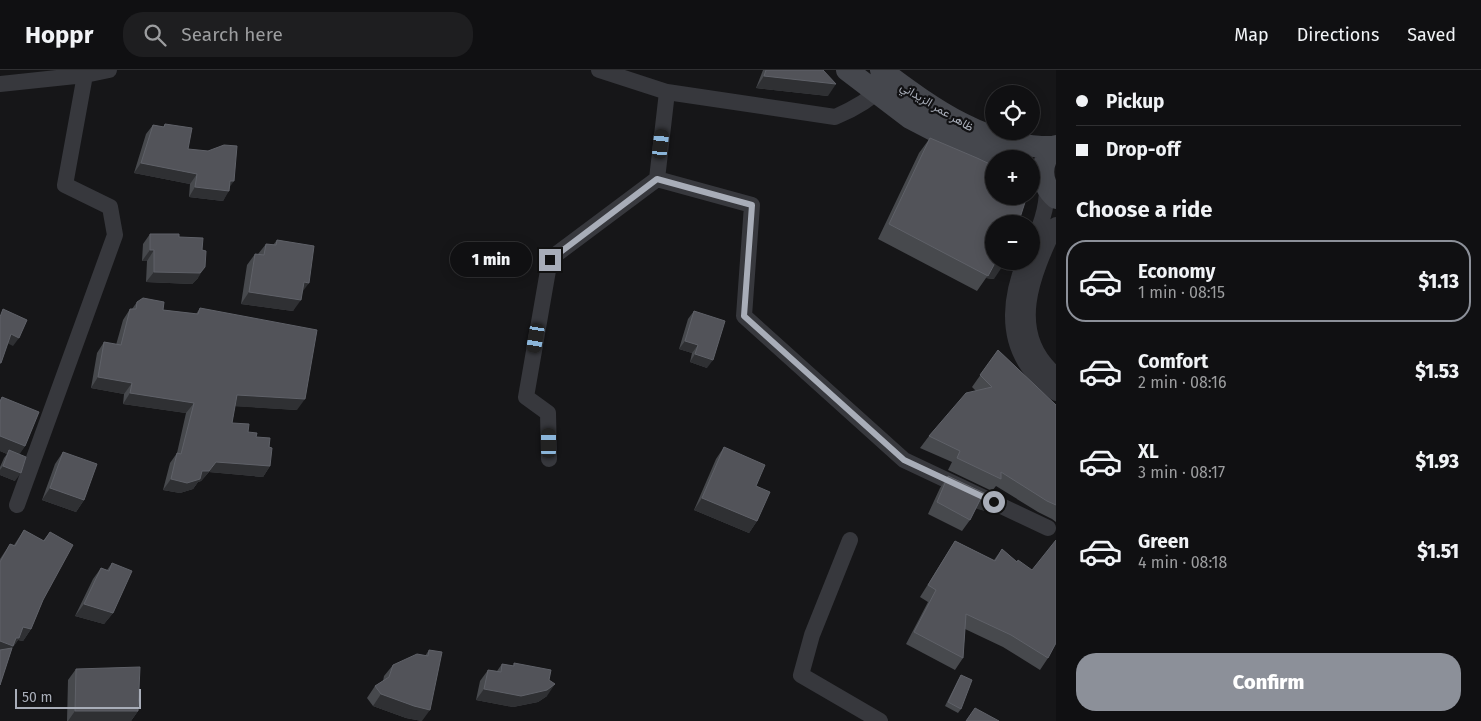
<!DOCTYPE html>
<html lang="en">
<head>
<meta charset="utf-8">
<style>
  body { margin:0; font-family:"Fira Sans",Vazirmatn,sans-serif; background:#1e1e20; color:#f1f3f6; height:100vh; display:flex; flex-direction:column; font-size:19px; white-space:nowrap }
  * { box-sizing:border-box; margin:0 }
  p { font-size:16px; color:#9c9d9f }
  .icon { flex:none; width:28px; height:28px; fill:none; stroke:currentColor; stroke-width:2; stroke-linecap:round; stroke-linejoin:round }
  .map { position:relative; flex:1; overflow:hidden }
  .side { display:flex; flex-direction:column; background:#101012; width:425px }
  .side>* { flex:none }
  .guide { display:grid; align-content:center; height:110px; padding:0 20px; background:#101012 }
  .fabs { position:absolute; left:985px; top:15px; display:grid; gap:10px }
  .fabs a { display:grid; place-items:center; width:55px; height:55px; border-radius:50%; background:#101012; box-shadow:0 2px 12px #0003,0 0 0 1px #303032; font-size:25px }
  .scale { position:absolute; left:15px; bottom:12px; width:126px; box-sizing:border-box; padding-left:5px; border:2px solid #a8adb8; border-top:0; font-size:14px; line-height:18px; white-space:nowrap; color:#a8adb8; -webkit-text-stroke:4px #111113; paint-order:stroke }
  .end { position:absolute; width:22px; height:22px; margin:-11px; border:6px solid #a8adb8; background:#111; box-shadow:0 0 0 2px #111 }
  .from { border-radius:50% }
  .bubble { position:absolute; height:35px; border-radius:18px; background:#101012; box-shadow:0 2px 12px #0003,0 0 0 1px #303032; font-size:16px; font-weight:800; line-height:35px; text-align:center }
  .car { position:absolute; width:15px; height:30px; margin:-15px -8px; border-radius:6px; box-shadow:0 0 4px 1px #0007; background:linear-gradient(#222 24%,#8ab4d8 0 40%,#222 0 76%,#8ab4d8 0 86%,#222 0) }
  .guide b { display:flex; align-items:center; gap:18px; height:48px; font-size:19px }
  .guide b+b { border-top:1px solid #303032 }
  .guide i { width:12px; height:12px; background:#f1f3f6 }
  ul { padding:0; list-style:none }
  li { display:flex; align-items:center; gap:15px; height:82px; margin:0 10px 8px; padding:0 10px; border:2px solid transparent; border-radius:20px }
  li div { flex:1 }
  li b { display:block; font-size:19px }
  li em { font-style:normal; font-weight:800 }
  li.current { border-color:#8c9099 }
  li>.icon { width:45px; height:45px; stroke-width:1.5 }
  h2 { padding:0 20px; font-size:22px; line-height:60px }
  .primary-button { display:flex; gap:10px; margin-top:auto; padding:10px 20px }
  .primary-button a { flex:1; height:58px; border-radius:20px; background:#8c9099; color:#fff; font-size:20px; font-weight:800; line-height:58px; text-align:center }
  header { display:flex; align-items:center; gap:30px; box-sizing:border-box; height:70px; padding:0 25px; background:#101012; border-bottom:1px solid #303032 }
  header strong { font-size:24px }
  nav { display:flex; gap:28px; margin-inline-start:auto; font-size:18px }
  .search { width:350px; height:45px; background:#1e1e20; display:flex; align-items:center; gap:12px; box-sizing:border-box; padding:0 18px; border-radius:20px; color:#9c9d9f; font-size:19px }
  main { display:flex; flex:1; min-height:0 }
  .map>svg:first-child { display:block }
</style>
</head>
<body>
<header>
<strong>Hoppr</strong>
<div class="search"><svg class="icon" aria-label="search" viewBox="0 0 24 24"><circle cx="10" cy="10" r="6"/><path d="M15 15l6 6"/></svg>Search here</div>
<nav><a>Map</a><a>Directions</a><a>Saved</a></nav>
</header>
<main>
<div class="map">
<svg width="1056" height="651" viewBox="0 0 1056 651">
  <rect width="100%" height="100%" fill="#161618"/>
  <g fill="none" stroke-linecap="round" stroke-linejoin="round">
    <path stroke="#37383d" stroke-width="16" d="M 599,0 L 667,22
      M 0,14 L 85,5 L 109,0
      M 885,15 C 871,29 854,39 835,47 L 667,22 L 657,109 L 752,135 L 744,246 L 904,390 L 1048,458
      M 1056,155 C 1033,203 1006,263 1056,305
      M 1031,177 C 1040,157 1047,140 1047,118
      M 1025,191 C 1011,225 1006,264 1028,296 C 1035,306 1046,315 1056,323
      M 549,389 L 548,343 L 526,327 L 550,189 L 657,109
      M 17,435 L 115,165 L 110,137 L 65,115 L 85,5
      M 850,470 L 812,565 L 801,605 L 880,651"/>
    <path stroke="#45474d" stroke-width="22" d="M 847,0 L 910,48 L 964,76 L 999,89
      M 881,0 C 933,39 988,79 1055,77
      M 1056,76 C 1039,91 1039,113 1056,128"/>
  </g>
  <path fill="#47494d" d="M 763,0 L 823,0 L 828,26 L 756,18 Z
    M 165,54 L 188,79 L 230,117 L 223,131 L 189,127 L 190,114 L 134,103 L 146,64 L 153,55 L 163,57 Z
    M 930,68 L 994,209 L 986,208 L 977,221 L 878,169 L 919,83 Z
    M 150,164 L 179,167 L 198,208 L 192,214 L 146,212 L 147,191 L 142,191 L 143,174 Z
    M 277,170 L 302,223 L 293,241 L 241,234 L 247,195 L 255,184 L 258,184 L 266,174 L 273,175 Z
    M 137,232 L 163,240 L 196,244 L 200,238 L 297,340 L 235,336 L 232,353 L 256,367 L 269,377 L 270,396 L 263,407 L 209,402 L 201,411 L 198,412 L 193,419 L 180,423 L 163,420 L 170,393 L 177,383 L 186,343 L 123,334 L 124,324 L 91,318 L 97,283 L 104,272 L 116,275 L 123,250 L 130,239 L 132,239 Z
    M 694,241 L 707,298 L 690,292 L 692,283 L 679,279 L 688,249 Z
    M 998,280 L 1056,335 L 1056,452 L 1052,449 L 1038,442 L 996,416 L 992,421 L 948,400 L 952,392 L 920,378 L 929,366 L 976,321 L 972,317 Z
    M 2,327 L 25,376 L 19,384 L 15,411 L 0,405 L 0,397 L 4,388 L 7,384 L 0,381 L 0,330 Z
    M 724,377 L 756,416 L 757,451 L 749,463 L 694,440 L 716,389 Z
    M 63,382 L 84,430 L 76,442 L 42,430 L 55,394 Z
    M 948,406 L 1001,431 L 992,443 L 976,438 L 970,450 L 962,461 L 928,444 L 940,418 Z
    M 24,460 L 43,471 L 50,462 L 43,530 L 31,559 L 23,571 L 18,570 L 12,578 L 0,615 L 0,489 L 10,474 L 14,475 Z
    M 955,471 L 994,490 L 1002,479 L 1017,492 L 1032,500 L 1048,588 L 1040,600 L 1003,577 L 965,559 L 963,588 L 955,600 L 906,574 L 928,532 L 920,527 Z
    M 112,493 L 113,543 L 104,554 L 75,546 L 93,509 L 101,498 L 107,500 Z
    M 429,580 L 422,651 L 406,648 L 373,636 L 367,628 L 375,616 L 383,611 L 384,606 L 393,595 L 425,586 Z
    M 514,593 L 547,626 L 538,632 L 513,637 L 476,630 L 480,611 L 488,600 L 497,601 L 502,594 L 513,596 Z
    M 76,599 L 138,641 L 131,651 L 67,651 L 68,610 Z
    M 961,605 L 961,639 L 958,643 L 945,636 L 958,610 Z"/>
  <path fill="#2f3033" d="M 764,6 L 836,14 L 828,26 L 756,18 Z
    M 141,93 L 197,104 L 190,114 L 134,103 Z
    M 230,111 L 234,111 L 227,121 L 229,121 L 223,131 L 189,127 L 195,117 Z
    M 150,180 L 154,180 L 147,191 L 142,191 Z
    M 995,193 L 1004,194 L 994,209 L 986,208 Z
    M 205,197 L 198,208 L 192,214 L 146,212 L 154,202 Z
    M 304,212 L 309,213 L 300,225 Z
    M 249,222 L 301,230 L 293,241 L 241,234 Z
    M 11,264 L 19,268 L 13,276 L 5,272 Z
    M 685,271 L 698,275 L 692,283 L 679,279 Z
    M 695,284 L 713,290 L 707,298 L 690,292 Z
    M 98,307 L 132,313 L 124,324 L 91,318 Z
    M 130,323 L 194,333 L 186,343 L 123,334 Z
    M 237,325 L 305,329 L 297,340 L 230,336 Z
    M 0,366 L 25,376 L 17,388 L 9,380 L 7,384 L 0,381 Z
    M 216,392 L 270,396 L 263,407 L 209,402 L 201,411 L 198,412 L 193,419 L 180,423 L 163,420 L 171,409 L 202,401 Z
    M 3,396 L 21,403 L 15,411 L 0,405 L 0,400 Z
    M 50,418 L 84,430 L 76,442 L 42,430 Z
    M 982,426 L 1001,431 L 992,443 L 974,438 Z
    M 702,428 L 757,451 L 749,463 L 694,440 Z
    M 84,534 L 113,543 L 104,554 L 75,546 Z
    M 23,557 L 31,559 L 23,571 L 18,570 L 11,580 L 0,586 L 0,571 Z
    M 555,614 L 547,626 L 538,632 L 513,637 L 476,630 L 484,619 Z
    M 381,624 L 430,640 L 422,651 L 406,648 L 373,636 Z
    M 75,641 L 138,641 L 131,651 L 68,651 Z"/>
  <path fill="#525359" stroke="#5f6168" d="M 766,0 L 823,0 L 836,14 L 764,6 Z
    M 165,54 L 192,58 L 188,79 L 208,81 L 224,75 L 237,76 L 234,111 L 230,111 L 229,121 L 195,117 L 197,104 L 141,93 L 153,55 L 164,57 Z
    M 930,68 L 977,88 L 994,96 L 994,126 L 1027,126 L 1018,154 L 994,154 L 994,191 L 1005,191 L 1004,194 L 995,193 L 988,206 L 889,154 Z
    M 150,164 L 179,164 L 179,167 L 203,168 L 202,180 L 206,181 L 205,197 L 200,203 L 154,202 L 154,180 L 150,180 Z
    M 277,170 L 314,176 L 309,213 L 304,212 L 301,230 L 249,222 L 255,184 L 264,185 L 266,174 L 276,175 Z
    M 143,228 L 164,232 L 163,240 L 198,244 L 200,238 L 317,260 L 305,329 L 237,325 L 232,353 L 249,354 L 248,362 L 257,363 L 256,367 L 270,368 L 269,377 L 272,378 L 270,396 L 216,392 L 209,401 L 202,401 L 200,409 L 187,413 L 171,409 L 177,383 L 181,384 L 194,333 L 130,323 L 132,313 L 98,307 L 104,272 L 121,275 L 130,239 L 136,239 L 137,232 Z
    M 3,239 L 27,250 L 19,268 L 11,264 L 1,293 L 0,293 L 0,247 Z
    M 694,241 L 725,251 L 713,290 L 695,284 L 698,275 L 685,271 Z
    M 998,280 L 1056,335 L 1056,435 L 1047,431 L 1001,402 L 1001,409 L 957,388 L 960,381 L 929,366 L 966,323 L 992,317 L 980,305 Z
    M 2,327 L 39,342 L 25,376 L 0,366 L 0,332 Z
    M 724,377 L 765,395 L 756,416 L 770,422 L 757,451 L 702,428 Z
    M 9,380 L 26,387 L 21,403 L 3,396 Z
    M 63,382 L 97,394 L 84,430 L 50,418 Z
    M 948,406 L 1001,431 L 982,426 L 970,450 L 937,432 Z
    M 24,460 L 44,471 L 50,462 L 73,475 L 43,530 L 31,559 L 23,557 L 19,568 L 16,568 L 13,576 L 0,571 L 0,492 L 10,474 L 15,476 Z
    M 1056,470 L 1056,573 L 1048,588 L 1011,565 L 966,544 L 963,588 L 914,562 L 936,520 L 928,515 L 955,471 L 995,491 L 1002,479 L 1017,492 L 1018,490 L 1032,500 Z
    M 112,493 L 132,501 L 113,543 L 84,534 L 101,498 L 109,501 Z
    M 12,578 L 0,615 L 0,580 Z
    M 429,580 L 442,582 L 430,640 L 414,636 L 381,624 L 375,616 L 389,607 L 393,595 L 417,584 L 428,586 Z
    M 514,593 L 551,600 L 549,610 L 555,614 L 547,620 L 521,626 L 484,619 L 488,600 L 501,602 L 502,594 L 514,596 Z
    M 140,597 L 138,641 L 75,641 L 76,599 Z
    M 961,605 L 972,610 L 961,639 L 948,632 Z
    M 975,638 L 999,651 L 966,651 Z"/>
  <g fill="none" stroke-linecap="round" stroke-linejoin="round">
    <path stroke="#a8adb8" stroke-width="6" d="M 550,190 L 657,109 L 752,135 L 744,246 L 904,390 L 994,432"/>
  </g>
  <g text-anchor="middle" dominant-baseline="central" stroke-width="4.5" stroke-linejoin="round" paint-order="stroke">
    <g font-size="12" fill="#a8adb8" stroke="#111113">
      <text transform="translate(937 37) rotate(31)">ظاهر عمر الزيداني</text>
    </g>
  </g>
</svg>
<div class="fabs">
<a><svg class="icon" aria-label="locate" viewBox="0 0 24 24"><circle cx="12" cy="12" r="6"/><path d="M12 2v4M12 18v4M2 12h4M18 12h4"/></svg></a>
<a>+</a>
<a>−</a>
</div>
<div class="scale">50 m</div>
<i class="end from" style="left:994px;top:432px"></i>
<i class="end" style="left:550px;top:190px"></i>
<div class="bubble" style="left:450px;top:172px;width:82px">1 min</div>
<i class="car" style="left:661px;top:74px;rotate:6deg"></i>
<i class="car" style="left:536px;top:268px;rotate:190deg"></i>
<i class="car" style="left:549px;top:373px;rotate:0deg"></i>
</div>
<section class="side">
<div class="guide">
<b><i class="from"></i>Pickup</b>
<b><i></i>Drop-off</b>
</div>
<h2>Choose a ride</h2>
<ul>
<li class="current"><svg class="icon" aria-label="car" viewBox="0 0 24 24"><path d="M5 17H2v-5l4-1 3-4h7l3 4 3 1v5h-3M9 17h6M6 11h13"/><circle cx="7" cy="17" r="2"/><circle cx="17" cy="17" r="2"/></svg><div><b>Economy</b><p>1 min · 08:15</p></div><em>$1.13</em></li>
<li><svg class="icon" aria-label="car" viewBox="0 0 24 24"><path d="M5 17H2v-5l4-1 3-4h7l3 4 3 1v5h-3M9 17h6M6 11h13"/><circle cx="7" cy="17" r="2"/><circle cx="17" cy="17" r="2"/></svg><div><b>Comfort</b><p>2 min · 08:16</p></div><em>$1.53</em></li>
<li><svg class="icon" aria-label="car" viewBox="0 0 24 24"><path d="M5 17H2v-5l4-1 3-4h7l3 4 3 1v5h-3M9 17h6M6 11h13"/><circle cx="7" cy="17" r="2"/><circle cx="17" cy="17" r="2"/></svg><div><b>XL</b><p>3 min · 08:17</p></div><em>$1.93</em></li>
<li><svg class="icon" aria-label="car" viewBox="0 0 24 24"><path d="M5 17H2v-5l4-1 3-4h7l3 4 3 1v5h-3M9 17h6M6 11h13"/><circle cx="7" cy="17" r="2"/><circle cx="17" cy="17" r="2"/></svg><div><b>Green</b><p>4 min · 08:18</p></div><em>$1.51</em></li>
</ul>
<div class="primary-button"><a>Confirm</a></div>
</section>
</main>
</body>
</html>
